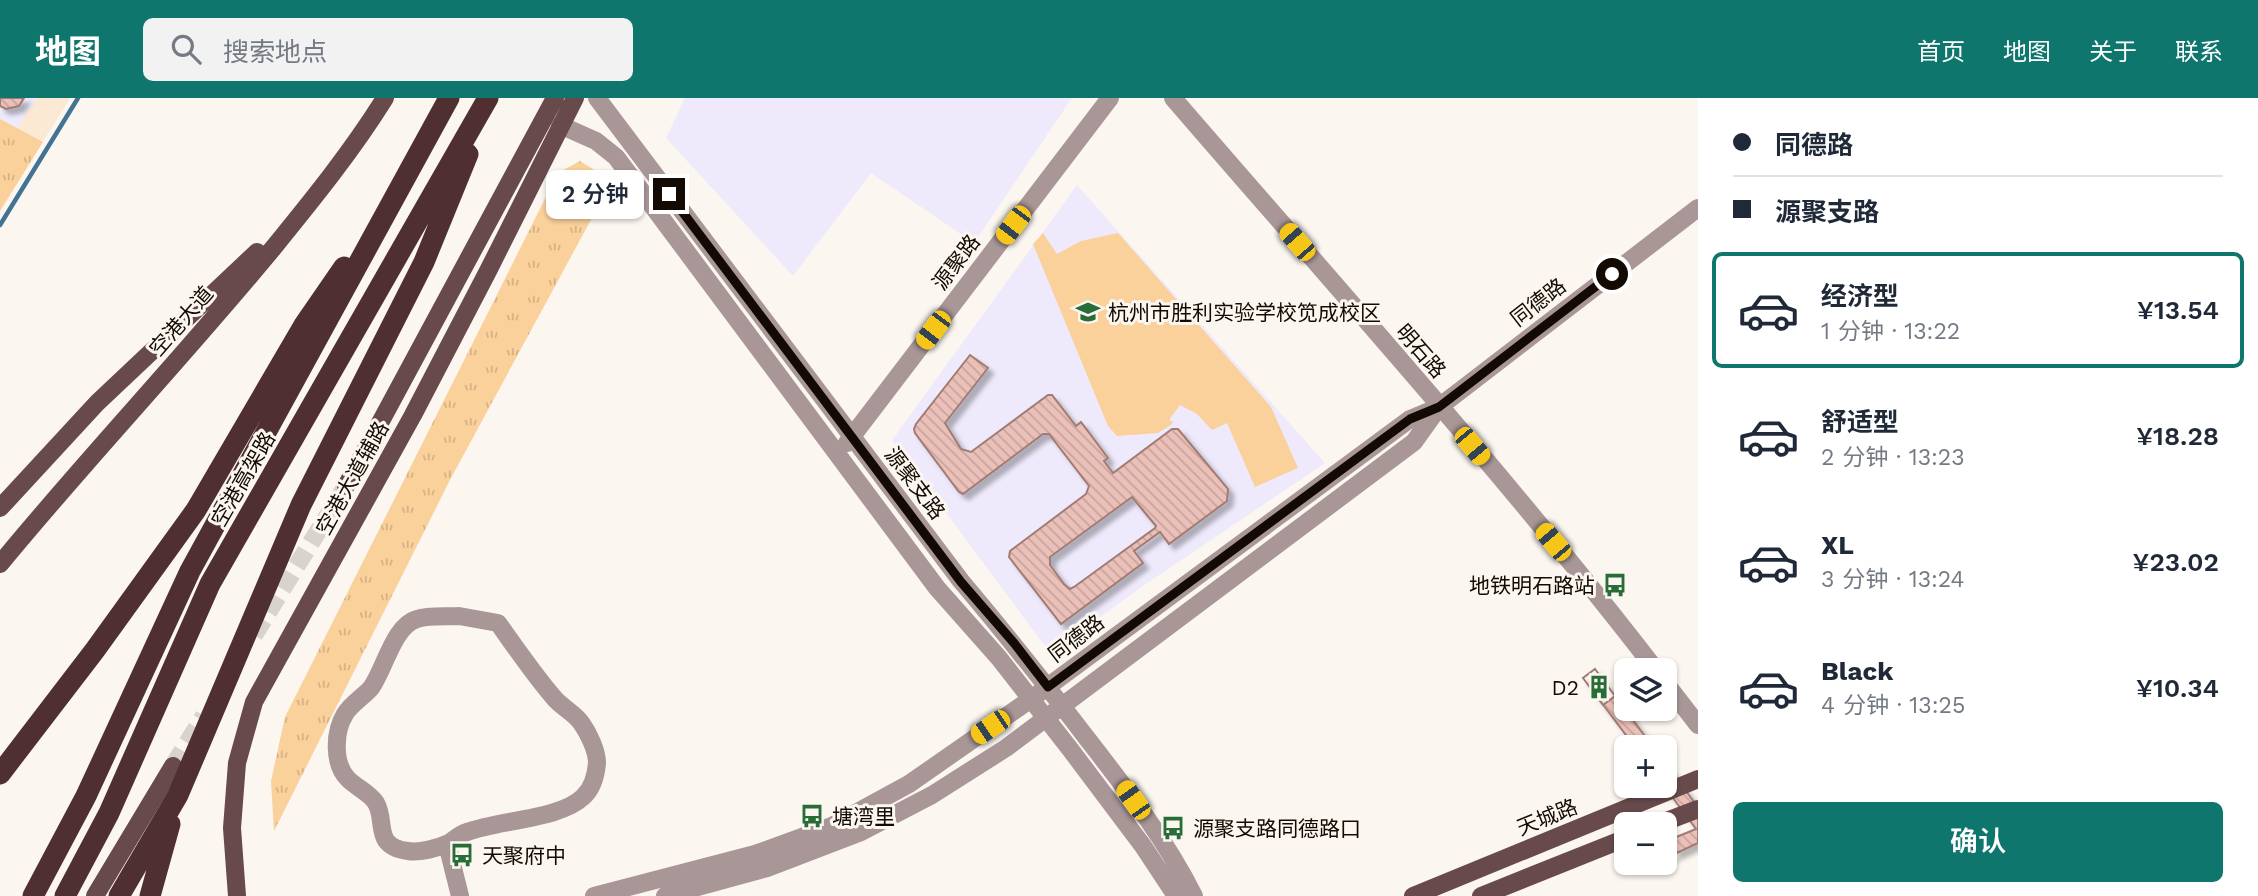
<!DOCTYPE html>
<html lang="zh">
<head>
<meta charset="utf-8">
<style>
  body { margin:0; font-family:"Work Sans","Noto Sans SC",sans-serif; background:#f2f2f3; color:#1f2937; height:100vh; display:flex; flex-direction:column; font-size:26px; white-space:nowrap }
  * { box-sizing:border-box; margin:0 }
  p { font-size:23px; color:#747a83 }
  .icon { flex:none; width:38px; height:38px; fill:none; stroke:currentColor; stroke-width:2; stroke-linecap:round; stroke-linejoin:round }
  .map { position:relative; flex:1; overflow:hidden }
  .side { display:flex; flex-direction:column; background:#fff; width:560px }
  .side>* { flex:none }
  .banner { display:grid; align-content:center; height:154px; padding:0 35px; background:#fff }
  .fabs { position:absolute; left:1614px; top:560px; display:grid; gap:14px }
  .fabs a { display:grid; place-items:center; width:63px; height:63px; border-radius:10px; background:#fff; box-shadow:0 2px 5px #0004; font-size:35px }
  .end { position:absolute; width:32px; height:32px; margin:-16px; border:9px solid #130b03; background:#fff; box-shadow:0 0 0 4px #fff }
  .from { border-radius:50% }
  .bubble { position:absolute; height:49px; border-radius:10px; background:#fff; box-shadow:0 2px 5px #0004; font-size:23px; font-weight:600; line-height:49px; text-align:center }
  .car { position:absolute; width:21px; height:42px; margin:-21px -10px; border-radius:9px; box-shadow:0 0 5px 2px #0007; background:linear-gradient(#f5c518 24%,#345 0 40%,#f5c518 0 76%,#345 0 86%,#f5c518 0) }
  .banner b { display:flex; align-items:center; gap:24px; height:66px; font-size:26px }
  .banner b+b { border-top:2px solid #e0e1e3 }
  .banner i { width:18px; height:18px; background:#1f2937 }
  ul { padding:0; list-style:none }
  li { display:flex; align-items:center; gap:21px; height:116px; margin:0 14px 10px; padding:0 21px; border:4px solid transparent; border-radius:10px }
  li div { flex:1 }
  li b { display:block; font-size:26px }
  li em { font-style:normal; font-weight:600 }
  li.active { border-color:#0f766e }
  li>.icon { width:63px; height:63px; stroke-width:1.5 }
  .button { display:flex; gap:14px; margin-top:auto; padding:14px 35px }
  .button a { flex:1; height:80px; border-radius:10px; background:#0f766e; color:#fff; font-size:28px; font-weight:600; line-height:80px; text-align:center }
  header { display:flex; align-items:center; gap:42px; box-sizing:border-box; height:98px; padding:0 35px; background:#0f766e; color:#fff }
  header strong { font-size:33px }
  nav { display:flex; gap:38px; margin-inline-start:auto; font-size:24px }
  .search { width:490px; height:63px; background:#f2f2f3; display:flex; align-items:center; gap:18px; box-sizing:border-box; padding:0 24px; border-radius:10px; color:#747a83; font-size:26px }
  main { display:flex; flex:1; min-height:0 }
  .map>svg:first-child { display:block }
</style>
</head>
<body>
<header>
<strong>地图</strong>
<div class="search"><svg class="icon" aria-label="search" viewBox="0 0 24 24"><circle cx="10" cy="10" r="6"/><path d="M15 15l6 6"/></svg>搜索地点</div>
<nav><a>首页</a><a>地图</a><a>关于</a><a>联系</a></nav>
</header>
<main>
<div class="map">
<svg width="1698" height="798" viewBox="0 0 1698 798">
  <defs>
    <pattern id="park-tufts" width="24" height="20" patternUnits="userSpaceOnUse" patternTransform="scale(1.75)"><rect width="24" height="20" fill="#fad09b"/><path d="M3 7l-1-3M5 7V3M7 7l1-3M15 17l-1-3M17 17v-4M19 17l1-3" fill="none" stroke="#d5b184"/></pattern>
    <pattern id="building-back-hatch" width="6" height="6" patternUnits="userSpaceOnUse" patternTransform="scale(1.75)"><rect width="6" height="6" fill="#eac0b8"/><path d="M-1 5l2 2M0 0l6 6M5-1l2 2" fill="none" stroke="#c8a49d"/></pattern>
    <filter id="shadow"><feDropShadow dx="5.5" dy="5.5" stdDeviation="2" flood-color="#0004"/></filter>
  </defs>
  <rect width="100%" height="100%" fill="#fbf6f0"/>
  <path fill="#fbe9d3" d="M 0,0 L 70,0 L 0,113 Z"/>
  <path fill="#eeeafc" d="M 0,0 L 37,0 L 17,30 L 0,21 Z
    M 685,0 L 1072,0 L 974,145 L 871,75 L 793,178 L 666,40 Z
    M 1077,87 L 1325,365 L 1146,486 L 1050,555 L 892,342 Z"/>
  <path fill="#fad09b" d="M 1043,135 L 1057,156 L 1081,143 L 1118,135 L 1271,309 L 1298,370 L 1255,389 L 1227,325 L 1212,332 L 1197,316 L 1180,307 L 1169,322 L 1173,324 L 1171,327 L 1158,335 L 1117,338 L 1108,328 L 1033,146 Z"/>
  <path fill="url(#park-tufts)" d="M 0,21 L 43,44 L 0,113 Z
    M 580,63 L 612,83 L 451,380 L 274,733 L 271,683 L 285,619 L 558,75 Z"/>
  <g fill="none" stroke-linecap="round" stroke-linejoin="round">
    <path stroke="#437392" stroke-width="4.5" d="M 0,127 L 78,0"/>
  </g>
  <path fill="url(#building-back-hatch)" stroke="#a17b74" stroke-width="2" fill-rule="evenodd" filter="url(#shadow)" d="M 0,0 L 24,0 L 19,8 L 6,11 L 0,8 Z
    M 970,257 L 988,270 L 945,325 L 961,351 L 971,354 L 1048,297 L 1052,297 L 1076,328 L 1081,324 L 1108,360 L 1104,363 L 1113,375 L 1172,331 L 1178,331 L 1228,391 L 1227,403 L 1169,446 L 1160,434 L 1134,453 L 1143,465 L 1061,526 L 1009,459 L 1010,453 L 1086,396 L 1089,388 L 1049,336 L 1043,336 L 963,396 L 959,394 L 915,335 L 914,331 L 916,326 ZM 1132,399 L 1156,428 L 1155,430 L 1074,489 L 1070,491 L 1064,486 L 1050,467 L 1050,459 Z
    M 1595,571 L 1653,649 L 1635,649 L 1583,580 Z
    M 1595,571 L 1615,598 L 1603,607 L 1583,580 Z
    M 1664,664 L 1698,709 L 1698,745 L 1664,761 L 1664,744 L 1696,731 L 1664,688 Z
    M 1670,741 L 1676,755 L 1664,761 L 1664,744 Z"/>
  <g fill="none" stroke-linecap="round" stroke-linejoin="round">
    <path stroke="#d8d3cc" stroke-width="18" stroke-dasharray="18 9" stroke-linecap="butt" d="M 254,537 L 346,388
      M 173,668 L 204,618"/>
    <path stroke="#a99798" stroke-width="18" d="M 597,0 L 961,483 C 1005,535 1047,588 1089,643 C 1127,692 1166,742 1194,798
      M 1173,0 C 1336,189 1504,375 1656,572
      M 560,27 L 596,43 L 616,59 L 937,490 L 999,560 L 1070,651 L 1143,748 L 1176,798
      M 847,345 L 1110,0
      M 459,518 L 498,525 C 516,550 534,577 555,601 C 563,610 576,616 582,626 C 589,636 597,653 597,665 C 596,677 592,691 583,699 C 561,721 498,722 467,734 C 460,736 455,741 449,745 C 438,750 420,755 408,753 C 372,748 387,724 376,705 C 370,695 357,690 348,681 C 333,666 334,634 345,616 C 351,606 363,599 371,590 C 385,571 393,528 417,521 C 429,517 446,519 459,518 Z
      M 1664,583 L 1698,627
      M 447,746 L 460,798
      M 594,798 L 755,756 L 832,728 L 909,686 L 1031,601 L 1410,321 L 1439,309 L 1698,110
      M 665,798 L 767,770 L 861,734 L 932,697 L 1006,650 L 1414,344 L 1439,309"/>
    <path stroke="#684a4c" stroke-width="18" d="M 346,388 L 555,0
      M 0,410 L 97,305 L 257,154
      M 0,466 C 89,358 185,257 274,149 C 313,101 352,53 385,0
      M 1659,726 L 1698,711
      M 95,798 L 173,668
      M 237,798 L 232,730 L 237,665 L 254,604 L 413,317 L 488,173 L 575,0
      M 1413,798 L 1698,681
      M 1481,798 L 1626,740"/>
    <path stroke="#502f32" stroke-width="21" d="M 0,676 L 95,552 L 196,412 L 304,227 L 344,169
      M 33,798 L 86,698 L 190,473 L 449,0
      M 65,798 L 109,715 L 210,486 L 488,0
      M 119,798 L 178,697 L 301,407 L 424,164 L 468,56
      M 150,798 L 170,726"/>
  </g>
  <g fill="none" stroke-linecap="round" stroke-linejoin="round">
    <path stroke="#130b03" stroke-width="9" d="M 669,96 L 961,484 L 1014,545 L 1048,589 L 1410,321 L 1439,309 L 1612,176"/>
  </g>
  <defs>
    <g id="school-bare" transform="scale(1.89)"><path d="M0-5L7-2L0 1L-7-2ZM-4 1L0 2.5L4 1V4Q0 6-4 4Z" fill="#286c37" stroke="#fbf6f0" stroke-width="2.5" paint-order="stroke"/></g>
    <g id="bus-bare" transform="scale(1.89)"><path d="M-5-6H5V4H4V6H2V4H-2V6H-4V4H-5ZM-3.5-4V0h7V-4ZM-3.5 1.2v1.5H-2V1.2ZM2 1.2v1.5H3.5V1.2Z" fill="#286c37" stroke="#fbf6f0" stroke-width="2.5" paint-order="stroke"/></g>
    <g id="building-bare" transform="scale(1.89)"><path d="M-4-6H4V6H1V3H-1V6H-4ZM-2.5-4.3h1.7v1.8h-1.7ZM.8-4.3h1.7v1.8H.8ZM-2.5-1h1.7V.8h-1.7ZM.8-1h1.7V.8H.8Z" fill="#286c37" stroke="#fbf6f0" stroke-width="2.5" paint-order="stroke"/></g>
  </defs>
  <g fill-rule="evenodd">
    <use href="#school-bare" x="1088" y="214"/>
    <use href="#bus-bare" x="1615" y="487"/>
    <use href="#building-bare" x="1599" y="589"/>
    <use href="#bus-bare" x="812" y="718"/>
    <use href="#bus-bare" x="1173" y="730"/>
    <use href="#bus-bare" x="462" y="757"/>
  </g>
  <g text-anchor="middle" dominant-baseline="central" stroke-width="6" stroke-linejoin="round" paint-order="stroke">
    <g font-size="21" fill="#130b03" stroke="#fbf6f0">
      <text transform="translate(956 164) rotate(-53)">源聚路</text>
      <text transform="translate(1538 204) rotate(-38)">同德路</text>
      <text transform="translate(181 223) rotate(-49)">空港大道</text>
      <text transform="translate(1421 253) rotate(49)">明石路</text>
      <text transform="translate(352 380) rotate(-61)">空港大道辅路</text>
      <text transform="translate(243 381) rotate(-60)">空港高架路</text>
      <text transform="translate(915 385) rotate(53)">源聚支路</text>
      <text transform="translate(1076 540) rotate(-37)">同德路</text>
      <text transform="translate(1547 719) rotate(-22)">天城路</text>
    </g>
    <g font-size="21" fill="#130b03" stroke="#fbf6f0" text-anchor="start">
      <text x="1108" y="214">杭州市胜利实验学校笕成校区</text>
      <text x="1595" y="487" text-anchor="end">地铁明石路站</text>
      <text x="1579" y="589" text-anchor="end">D2</text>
      <text x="832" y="718">塘湾里</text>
      <text x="1193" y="730">源聚支路同德路口</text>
      <text x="482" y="757">天聚府中</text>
    </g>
  </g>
</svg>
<div class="fabs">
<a><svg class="icon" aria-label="layers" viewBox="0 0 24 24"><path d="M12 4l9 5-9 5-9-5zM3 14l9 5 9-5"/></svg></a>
<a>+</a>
<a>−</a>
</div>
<i class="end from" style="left:1612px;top:176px"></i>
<i class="end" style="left:669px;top:96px"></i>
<div class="bubble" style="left:546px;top:72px;width:98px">2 分钟</div>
<i class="car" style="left:1013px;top:127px;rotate:217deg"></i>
<i class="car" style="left:1297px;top:144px;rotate:319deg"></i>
<i class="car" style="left:933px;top:232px;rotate:217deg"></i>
<i class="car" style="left:1472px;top:348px;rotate:140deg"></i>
<i class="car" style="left:1553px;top:444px;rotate:320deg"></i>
<i class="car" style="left:990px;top:629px;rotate:236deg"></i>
<i class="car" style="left:1133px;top:702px;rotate:325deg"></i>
</div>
<section class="side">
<div class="banner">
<b><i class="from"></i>同德路</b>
<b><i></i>源聚支路</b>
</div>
<ul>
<li class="active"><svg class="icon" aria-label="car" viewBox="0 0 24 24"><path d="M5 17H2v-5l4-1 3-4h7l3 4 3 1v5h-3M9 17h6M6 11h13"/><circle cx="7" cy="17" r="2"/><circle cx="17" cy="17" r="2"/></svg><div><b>经济型</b><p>1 分钟 · 13:22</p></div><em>¥13.54</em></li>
<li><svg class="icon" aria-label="car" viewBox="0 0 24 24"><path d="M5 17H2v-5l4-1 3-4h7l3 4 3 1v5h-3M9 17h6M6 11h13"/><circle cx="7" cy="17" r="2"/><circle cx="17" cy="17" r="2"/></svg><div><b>舒适型</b><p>2 分钟 · 13:23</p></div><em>¥18.28</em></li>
<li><svg class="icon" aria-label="car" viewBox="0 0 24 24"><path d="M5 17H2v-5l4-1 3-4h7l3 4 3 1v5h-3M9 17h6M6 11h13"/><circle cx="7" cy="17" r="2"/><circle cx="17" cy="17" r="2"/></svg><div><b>XL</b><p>3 分钟 · 13:24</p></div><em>¥23.02</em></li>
<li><svg class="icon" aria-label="car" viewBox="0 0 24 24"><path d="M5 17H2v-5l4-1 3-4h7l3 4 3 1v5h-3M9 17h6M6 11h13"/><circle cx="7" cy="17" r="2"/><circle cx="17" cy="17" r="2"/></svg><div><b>Black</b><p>4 分钟 · 13:25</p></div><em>¥10.34</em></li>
</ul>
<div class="button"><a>确认</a></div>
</section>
</main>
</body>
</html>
